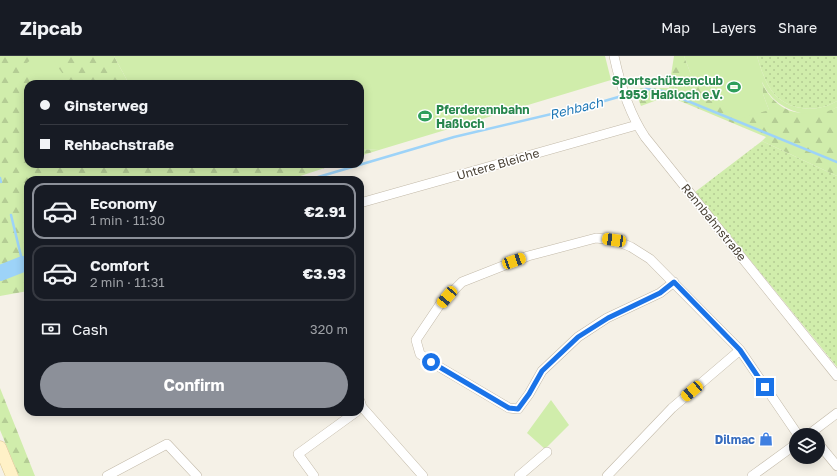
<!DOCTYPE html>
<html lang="en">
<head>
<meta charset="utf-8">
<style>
  body { margin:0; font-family:"Golos Text",sans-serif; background:#242831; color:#f1f3f6; height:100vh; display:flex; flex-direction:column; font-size:15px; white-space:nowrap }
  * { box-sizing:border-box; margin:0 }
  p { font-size:13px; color:#9ea1a6 }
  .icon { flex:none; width:22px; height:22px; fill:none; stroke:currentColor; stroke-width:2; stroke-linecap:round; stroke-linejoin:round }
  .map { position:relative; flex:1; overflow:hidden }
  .details { position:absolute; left:24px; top:120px; width:340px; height:240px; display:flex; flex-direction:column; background:#171b24; border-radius:12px; box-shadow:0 2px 10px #0003 }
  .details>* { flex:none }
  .guide { position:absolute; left:24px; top:24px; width:340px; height:88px; border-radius:12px; box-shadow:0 2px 10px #0003; display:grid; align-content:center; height:88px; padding:0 16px; background:#171b24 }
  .controls { position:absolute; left:789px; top:372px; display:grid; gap:8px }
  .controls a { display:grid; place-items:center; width:36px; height:36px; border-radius:50%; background:#171b24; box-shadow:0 2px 10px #0003; font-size:20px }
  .end { position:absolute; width:18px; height:18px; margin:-9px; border:5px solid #1a73e8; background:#fff; box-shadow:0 0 0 2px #fff }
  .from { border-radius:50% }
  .car { position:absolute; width:12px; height:24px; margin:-12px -6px; border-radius:5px; box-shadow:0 0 3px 1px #0007; background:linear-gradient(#f5c518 24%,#345 0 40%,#f5c518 0 76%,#345 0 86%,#f5c518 0) }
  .guide b { display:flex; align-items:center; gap:14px; height:38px; font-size:15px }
  .guide b+b { border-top:1px solid #363941 }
  .guide i { width:10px; height:10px; background:#f1f3f6 }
  ul { padding:7px 0 0; list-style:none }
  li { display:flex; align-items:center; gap:12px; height:56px; margin:0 8px 6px; padding:0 8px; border:2px solid #363941; border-radius:12px }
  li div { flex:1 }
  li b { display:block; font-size:15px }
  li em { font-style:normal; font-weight:700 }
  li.active { border-color:#8c9099 }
  li>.icon { width:36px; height:36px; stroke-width:1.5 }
  .pay { display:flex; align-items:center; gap:10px; height:44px; padding:0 16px; font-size:15px }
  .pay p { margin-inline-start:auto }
  .cta { display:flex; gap:8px; margin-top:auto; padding:8px 16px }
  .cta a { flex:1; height:46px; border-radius:24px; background:#8c9099; color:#fff; font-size:16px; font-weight:700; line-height:46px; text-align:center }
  header { display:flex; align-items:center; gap:24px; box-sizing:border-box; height:56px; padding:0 20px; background:#171b24; border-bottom:1px solid #363941 }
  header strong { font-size:19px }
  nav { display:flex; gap:22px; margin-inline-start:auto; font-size:14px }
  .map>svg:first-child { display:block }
</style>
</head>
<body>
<header>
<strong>Zipcab</strong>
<nav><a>Map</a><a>Layers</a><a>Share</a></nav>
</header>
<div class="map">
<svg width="837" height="420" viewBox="0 0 837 420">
  <defs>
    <pattern id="grass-dots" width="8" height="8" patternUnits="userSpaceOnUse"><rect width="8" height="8" fill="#d0edab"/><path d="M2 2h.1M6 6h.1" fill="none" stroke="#b4cc94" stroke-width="1.8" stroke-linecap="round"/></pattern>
    <pattern id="forest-firs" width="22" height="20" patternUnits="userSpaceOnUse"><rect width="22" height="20" fill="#d0edab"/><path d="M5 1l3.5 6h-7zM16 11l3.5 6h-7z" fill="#b4cc94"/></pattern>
  </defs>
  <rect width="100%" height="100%" fill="#f5f1e7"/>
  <path fill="url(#grass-dots)" d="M 757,0 L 837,0 L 837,45 C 814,59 781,54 768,29 C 763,20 760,10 757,0 Z
    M 762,85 L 837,120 L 837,311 L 695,136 Z"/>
  <path fill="url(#forest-firs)" d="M 0,0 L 114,0 L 129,28 L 28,28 L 28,108 L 337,108 L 288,124 L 28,124 L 28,235 L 0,240 Z
    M 674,0 L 684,0 L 690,16 L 769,54 L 763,38 L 761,24 C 766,38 779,53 795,56 C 806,58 822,54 833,53 L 837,51 L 837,120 L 762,85 L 766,81 L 668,40 L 641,50 L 634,32 L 669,32 Z
    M 360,93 L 379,94 L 360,100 Z
    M 0,332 L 35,420 L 19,420 L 0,374 Z"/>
  <path fill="#d0edab" d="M 36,0 L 50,0 L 70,28 L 36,28 L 23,10 Z
    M 114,0 L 605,0 L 611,24 L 379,94 L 360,93 L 360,28 L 129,28 Z
    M 684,0 L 757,0 C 760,10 763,20 768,29 C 781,54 814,59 837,45 L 837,51 C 810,67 774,54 762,26 L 763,38 L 769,54 L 736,64 L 690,16 Z
    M 551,344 L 569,369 L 545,393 L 527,377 Z"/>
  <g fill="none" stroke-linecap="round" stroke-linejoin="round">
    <path stroke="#9dd3f8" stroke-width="2.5" d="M 0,122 L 1,126
      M 308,124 L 454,81 L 594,48 L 646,33 L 663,35 L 837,106
      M 11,159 L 23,208 L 28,207"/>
    <path stroke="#9dd3f8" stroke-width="16" d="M 0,217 L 23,208"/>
    <g stroke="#c2b9a8" stroke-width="10">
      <path id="street" d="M 614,0 C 620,28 629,57 645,81 L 837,320
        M 360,147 L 637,69
        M 674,226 L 660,237 L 607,262 L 578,281 L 542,315 L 529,338 L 518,353 L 509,352 L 431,306 L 420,298 L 416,284 L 441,247 L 462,226 L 528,200 L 596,182 L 614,184 L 631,191 L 650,203 L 740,294 L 798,379
        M 360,345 L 362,351 L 423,420
        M 808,379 L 837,357
        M 818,387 L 837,410
        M 107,420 L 167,388 L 197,420
        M 314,420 L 298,398 L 356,356
        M 519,420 L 547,396
        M 607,420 L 672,352 L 740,294
        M 752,420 L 796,388"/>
    </g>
    <g stroke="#d9c692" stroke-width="13">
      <path id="secondary" d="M 0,391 L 12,420"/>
    </g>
    <use href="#street" stroke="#fff" stroke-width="9"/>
    <use href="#secondary" stroke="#fff1c7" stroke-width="12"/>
  </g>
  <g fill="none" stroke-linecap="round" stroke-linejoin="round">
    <path stroke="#1a73e8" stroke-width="5" d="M 431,306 L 509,352 L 518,353 L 529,338 L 542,315 L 578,281 L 608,262 L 660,237 L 674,226 L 740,294 L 765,331"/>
  </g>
  <defs>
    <g id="stadium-bare" transform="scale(1.08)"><path d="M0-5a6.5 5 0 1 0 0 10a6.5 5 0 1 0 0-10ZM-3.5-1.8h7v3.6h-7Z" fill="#2e9e5b" stroke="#fff" stroke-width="2.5" paint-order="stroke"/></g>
    <g id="shop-bare" transform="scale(1.08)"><path d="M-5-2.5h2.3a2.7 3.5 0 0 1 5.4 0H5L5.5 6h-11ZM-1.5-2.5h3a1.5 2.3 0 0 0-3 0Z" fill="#3f7fe0" stroke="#fff" stroke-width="2.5" paint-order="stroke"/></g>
  </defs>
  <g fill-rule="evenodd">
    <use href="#stadium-bare" x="734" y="31"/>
    <use href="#stadium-bare" x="425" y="60"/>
    <use href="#shop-bare" x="766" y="383"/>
  </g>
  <g text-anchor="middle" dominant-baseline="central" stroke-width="3" stroke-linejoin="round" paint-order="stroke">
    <g font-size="12" font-weight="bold" fill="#27864d" stroke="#fff" text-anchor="end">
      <text x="723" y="24">Sportschützenclub<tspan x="723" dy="14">1953 Haßloch e.V.</tspan></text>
      <text x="436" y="53" text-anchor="start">Pferderennbahn<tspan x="436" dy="14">Haßloch</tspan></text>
    </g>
    <g font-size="12" fill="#494135" stroke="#fff">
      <text transform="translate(498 108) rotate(-16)">Untere Bleiche</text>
      <text transform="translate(714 166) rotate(51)">Rennbahnstraße</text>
    </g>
    <g font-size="12" font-weight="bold" fill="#366cbe" stroke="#fff" text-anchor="end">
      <text x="755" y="383">Dilmac</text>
    </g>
    <g font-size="13" font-style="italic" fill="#2179b7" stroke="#fff">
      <text transform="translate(576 52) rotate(-14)">Rehbach</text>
    </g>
  </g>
</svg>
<div class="controls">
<a><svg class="icon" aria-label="layers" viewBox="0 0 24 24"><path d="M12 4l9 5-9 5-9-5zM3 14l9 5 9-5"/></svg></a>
</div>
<i class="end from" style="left:431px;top:306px"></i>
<i class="end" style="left:765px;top:331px"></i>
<i class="car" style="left:614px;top:184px;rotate:278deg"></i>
<i class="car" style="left:514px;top:205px;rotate:70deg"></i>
<i class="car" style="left:447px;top:241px;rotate:220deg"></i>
<i class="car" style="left:692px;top:335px;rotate:230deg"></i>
<div class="guide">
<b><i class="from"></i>Ginsterweg</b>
<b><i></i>Rehbachstraße</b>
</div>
<section class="details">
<ul>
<li class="active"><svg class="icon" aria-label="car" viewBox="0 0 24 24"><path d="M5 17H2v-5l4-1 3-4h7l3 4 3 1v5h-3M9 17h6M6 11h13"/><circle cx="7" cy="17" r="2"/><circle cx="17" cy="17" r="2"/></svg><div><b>Economy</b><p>1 min · 11:30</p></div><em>€2.91</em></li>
<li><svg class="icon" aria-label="car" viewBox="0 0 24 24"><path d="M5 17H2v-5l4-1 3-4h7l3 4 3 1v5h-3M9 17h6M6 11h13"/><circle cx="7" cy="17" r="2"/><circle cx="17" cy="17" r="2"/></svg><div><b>Comfort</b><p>2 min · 11:31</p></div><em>€3.93</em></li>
</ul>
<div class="pay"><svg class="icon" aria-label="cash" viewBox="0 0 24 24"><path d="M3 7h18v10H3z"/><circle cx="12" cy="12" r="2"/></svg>Cash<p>320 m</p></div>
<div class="cta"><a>Confirm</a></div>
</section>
</div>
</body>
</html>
